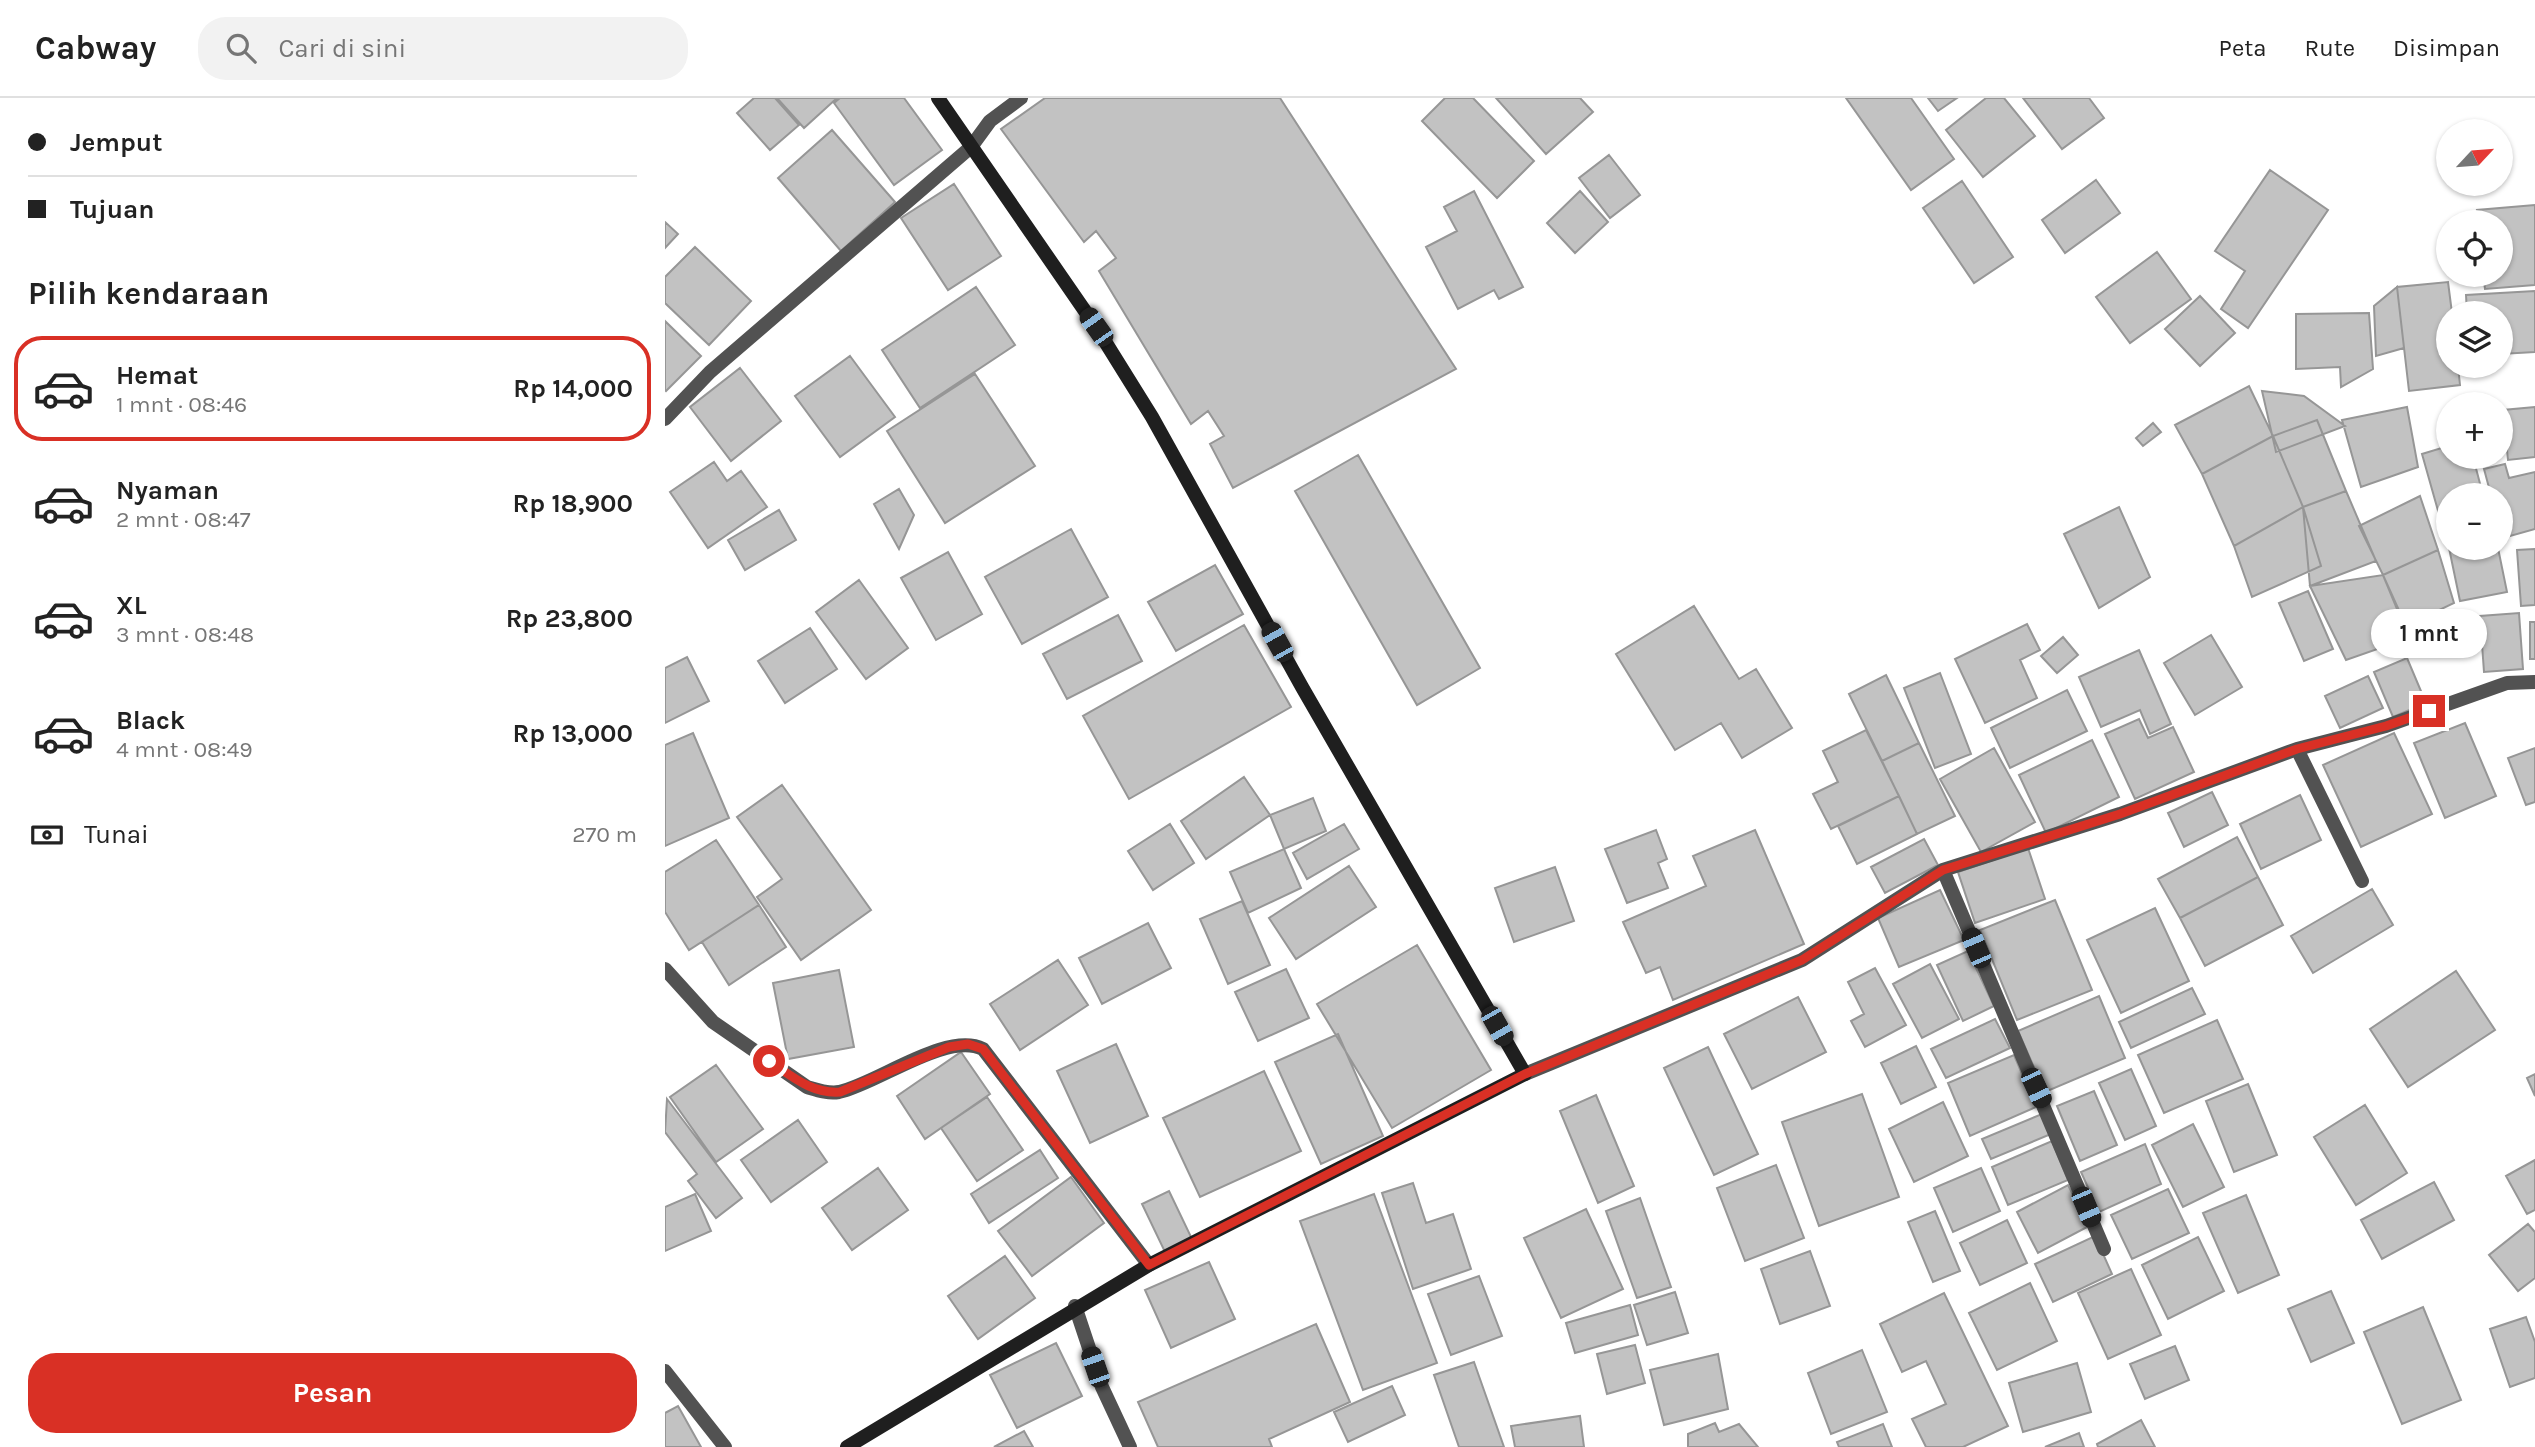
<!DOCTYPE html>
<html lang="id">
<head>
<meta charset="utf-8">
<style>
  body { margin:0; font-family:Karla,sans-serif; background:#f2f2f2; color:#222; height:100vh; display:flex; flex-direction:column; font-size:26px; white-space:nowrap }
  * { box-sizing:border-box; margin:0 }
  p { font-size:23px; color:#767676 }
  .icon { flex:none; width:38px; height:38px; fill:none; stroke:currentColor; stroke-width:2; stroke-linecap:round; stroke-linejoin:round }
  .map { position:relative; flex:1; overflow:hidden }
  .side { display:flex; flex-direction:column; background:#fff; width:665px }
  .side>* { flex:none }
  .guide { display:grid; align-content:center; height:154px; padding:0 28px; background:#fff }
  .needle { width:46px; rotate:64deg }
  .controls { position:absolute; left:1771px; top:21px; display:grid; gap:14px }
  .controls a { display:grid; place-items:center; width:77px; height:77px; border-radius:50%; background:#fff; box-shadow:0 2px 5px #0004; font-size:35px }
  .end { position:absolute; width:32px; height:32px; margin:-16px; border:9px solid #d93025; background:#fff; box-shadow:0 0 0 4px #fff }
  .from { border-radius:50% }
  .bubble { position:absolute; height:49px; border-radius:24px; background:#fff; box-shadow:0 2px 5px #0004; font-size:23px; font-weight:700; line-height:49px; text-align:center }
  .car { position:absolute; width:21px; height:42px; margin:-21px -10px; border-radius:9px; box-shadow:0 0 5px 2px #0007; background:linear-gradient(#222 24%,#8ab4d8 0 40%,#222 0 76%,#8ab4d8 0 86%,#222 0) }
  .guide b { display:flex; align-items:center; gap:24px; height:66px; font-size:26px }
  .guide b+b { border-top:2px solid #e0e0e0 }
  .guide i { width:18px; height:18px; background:#222 }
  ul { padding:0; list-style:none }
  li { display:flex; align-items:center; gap:21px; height:105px; margin:0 14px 10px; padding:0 14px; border:4px solid transparent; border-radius:28px }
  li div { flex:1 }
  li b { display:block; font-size:26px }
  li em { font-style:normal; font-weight:700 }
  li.active { border-color:#d93025 }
  li>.icon { width:63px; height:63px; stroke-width:1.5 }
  h2 { padding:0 28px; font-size:32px; line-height:84px }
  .pay { display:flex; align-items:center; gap:18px; height:77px; padding:0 28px; font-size:26px }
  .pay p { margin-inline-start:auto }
  .primary-button { display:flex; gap:14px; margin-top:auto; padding:14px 28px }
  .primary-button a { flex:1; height:80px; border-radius:28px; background:#d93025; color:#fff; font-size:28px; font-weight:700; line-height:80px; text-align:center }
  header { display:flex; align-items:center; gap:42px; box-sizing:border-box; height:98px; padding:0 35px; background:#fff; border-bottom:2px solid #e0e0e0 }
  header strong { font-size:33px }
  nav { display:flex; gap:38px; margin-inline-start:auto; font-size:24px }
  .search { width:490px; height:63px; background:#f2f2f2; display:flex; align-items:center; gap:18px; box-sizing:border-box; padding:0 24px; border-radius:28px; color:#767676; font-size:26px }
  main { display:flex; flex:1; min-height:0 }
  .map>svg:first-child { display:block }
</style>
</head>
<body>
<header>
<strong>Cabway</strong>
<div class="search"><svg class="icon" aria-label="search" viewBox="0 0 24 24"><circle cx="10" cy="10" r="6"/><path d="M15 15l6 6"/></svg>Cari di sini</div>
<nav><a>Peta</a><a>Rute</a><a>Disimpan</a></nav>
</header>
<main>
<section class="side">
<div class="guide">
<b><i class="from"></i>Jemput</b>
<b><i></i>Tujuan</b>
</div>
<h2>Pilih kendaraan</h2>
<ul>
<li class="active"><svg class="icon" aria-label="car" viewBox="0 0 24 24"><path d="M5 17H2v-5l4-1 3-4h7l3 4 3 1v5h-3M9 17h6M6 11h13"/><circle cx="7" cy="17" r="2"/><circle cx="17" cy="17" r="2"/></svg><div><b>Hemat</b><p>1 mnt · 08:46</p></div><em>Rp 14,000</em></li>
<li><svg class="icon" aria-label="car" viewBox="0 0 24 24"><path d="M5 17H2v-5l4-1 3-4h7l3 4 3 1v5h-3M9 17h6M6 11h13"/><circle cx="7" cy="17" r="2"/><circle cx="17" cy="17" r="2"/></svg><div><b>Nyaman</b><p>2 mnt · 08:47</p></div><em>Rp 18,900</em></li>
<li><svg class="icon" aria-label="car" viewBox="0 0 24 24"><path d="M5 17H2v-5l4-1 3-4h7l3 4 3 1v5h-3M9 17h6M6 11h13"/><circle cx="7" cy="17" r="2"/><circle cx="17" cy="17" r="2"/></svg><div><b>XL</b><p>3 mnt · 08:48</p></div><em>Rp 23,800</em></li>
<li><svg class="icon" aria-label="car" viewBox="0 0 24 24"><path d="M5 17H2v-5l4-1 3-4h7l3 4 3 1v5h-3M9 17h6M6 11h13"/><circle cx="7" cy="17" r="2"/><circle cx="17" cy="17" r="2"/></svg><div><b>Black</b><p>4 mnt · 08:49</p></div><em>Rp 13,000</em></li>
</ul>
<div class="pay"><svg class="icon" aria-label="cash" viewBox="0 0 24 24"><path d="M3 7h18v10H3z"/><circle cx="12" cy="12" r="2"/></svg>Tunai<p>270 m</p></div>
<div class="primary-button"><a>Pesan</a></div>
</section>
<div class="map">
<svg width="1870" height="1349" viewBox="0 0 1870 1349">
  <rect width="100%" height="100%" fill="#fff"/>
  <path fill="#c2c2c2" stroke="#969696" stroke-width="2" d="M 89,0 L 110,0 L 134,27 L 105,52 L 72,15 Z
    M 112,0 L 172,0 L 139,30 Z
    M 175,0 L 239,0 L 277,52 L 229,87 L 169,5 Z
    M 380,0 L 615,0 L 791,271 L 568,390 L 545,346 L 559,338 L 543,313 L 526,326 L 434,173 L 451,160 L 431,133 L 419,144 L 336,31 Z
    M 780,0 L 808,0 L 869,63 L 832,100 L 757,23 Z
    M 831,0 L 915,0 L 928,14 L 881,56 Z
    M 1181,0 L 1246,0 L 1289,61 L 1246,92 Z
    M 1263,0 L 1292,0 L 1273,13 Z
    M 1321,0 L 1339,0 L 1370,38 L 1318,79 L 1281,32 Z
    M 1358,0 L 1424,0 L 1439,20 L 1397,51 Z
    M 167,32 L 230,104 L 176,153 L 113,80 Z
    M 944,57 L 975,97 L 945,120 L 914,80 Z
    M 1605,72 L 1663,112 L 1583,230 L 1556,211 L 1580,173 L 1550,153 Z
    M 1431,82 L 1455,115 L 1400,155 L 1377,122 Z
    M 1297,83 L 1348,159 L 1309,185 L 1258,110 Z
    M 289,86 L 336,158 L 283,192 L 236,120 Z
    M 809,93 L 858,189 L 834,201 L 829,192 L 793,211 L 761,149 L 792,133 L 779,109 Z
    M 915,93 L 943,124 L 910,155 L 882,125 Z
    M 1870,107 L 1870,187 L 1820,191 L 1818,177 L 1836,177 L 1836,124 L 1814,124 L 1812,112 Z
    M 0,124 L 13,136 L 0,150 Z
    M 30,149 L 86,203 L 44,247 L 0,205 L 0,179 Z
    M 1492,154 L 1526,201 L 1465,245 L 1431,199 Z
    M 1783,184 L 1787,215 L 1783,215 L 1783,268 L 1793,268 L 1795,287 L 1744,293 L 1732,189 Z
    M 311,189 L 350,247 L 255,310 L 217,252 Z
    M 1732,189 L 1739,250 L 1711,258 L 1709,208 Z
    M 1870,193 L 1870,254 L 1836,256 L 1836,215 L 1802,215 L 1801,197 Z
    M 1535,198 L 1570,235 L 1535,268 L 1500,231 Z
    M 1704,215 L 1708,271 L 1676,289 L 1675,269 L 1631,271 L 1631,216 Z
    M 0,223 L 36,258 L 1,293 L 0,292 Z
    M 185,258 L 230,319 L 175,359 L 130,298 Z
    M 75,270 L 116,323 L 66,363 L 25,309 Z
    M 310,276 L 370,368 L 280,425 L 222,333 Z
    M 1584,288 L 1608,338 L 1537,376 L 1510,327 Z
    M 1597,293 L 1639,298 L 1680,328 L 1611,354 Z
    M 1742,309 L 1753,369 L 1696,389 L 1677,322 Z
    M 1870,309 L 1870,359 L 1843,362 L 1838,312 Z
    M 1652,322 L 1681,393 L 1638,409 L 1608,338 Z
    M 1488,325 L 1496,334 L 1478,348 L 1471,340 Z
    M 1608,338 L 1638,409 L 1569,448 L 1537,376 Z
    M 1783,348 L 1783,359 L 1808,359 L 1818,397 L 1783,397 L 1781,441 L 1757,356 Z
    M 693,357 L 815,570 L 752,607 L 630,393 Z
    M 49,364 L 62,383 L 76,373 L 102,409 L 43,450 L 5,394 Z
    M 1840,366 L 1844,380 L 1870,374 L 1870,431 L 1838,440 L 1836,397 L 1826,397 L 1819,371 Z
    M 234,391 L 249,417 L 234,451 L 209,406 Z
    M 1681,393 L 1711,463 L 1645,488 L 1638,409 Z
    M 1755,398 L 1773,452 L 1718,477 L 1694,428 Z
    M 1454,409 L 1485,479 L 1434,510 L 1399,436 Z
    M 1638,409 L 1656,468 L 1587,499 L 1569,448 Z
    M 114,412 L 131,442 L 80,472 L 63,442 Z
    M 406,431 L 443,499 L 357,546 L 320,479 Z
    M 1784,450 L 1833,450 L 1842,494 L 1795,503 Z
    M 1870,451 L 1870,507 L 1856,508 L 1852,452 Z
    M 1773,452 L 1789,505 L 1741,528 L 1718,477 Z
    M 283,454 L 317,516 L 271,542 L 236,480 Z
    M 550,467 L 578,516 L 511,553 L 483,504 Z
    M 1718,477 L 1744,540 L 1681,562 L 1645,488 Z
    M 194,482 L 243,550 L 201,581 L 151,514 Z
    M 1643,493 L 1668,551 L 1639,563 L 1614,505 Z
    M 1029,508 L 1074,581 L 1091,571 L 1127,630 L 1077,660 L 1056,625 L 1010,652 L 951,556 Z
    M 1854,515 L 1858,571 L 1819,574 L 1815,518 Z
    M 453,517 L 477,563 L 402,601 L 378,556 Z
    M 1865,524 L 1870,524 L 1870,561 L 1865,561 Z
    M 1362,526 L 1375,552 L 1355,562 L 1372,600 L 1320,625 L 1290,561 Z
    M 579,527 L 626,609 L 464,701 L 418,618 Z
    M 145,530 L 172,571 L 120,605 L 93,563 Z
    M 1546,537 L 1577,589 L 1530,617 L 1499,565 Z
    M 1398,539 L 1413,557 L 1392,575 L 1376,558 Z
    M 1474,552 L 1506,626 L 1485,636 L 1475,612 L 1436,629 L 1414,579 Z
    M 22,559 L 44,603 L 0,625 L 0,570 Z
    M 1742,560 L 1761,605 L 1728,619 L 1709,574 Z
    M 1275,575 L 1306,656 L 1270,670 L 1239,590 Z
    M 1221,577 L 1254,645 L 1217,663 L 1184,596 Z
    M 1703,578 L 1718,610 L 1675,630 L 1660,598 Z
    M 1402,592 L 1422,633 L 1345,670 L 1326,630 Z
    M 1474,621 L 1483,640 L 1508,629 L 1529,674 L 1470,701 L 1440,636 Z
    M 1800,625 L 1831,698 L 1780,720 L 1749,645 Z
    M 1201,632 L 1234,698 L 1166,731 L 1148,696 L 1173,684 L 1158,653 Z
    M 28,635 L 64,720 L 0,748 L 0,647 Z
    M 1729,635 L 1767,716 L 1696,749 L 1658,667 Z
    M 1427,642 L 1454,699 L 1381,735 L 1354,677 Z
    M 1254,645 L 1290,718 L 1252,736 L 1217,663 Z
    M 1329,650 L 1370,724 L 1316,754 L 1275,681 Z
    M 1870,650 L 1870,704 L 1861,707 L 1843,660 Z
    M 579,679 L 605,717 L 541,761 L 516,723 Z
    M 117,687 L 206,812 L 136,862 L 92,799 L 117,781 L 72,719 Z
    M 1547,694 L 1563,727 L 1519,749 L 1503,715 Z
    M 1635,697 L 1656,742 L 1596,771 L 1575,726 Z
    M 1234,698 L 1252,736 L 1192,766 L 1173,728 Z
    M 648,700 L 661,733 L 619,751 L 605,717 Z
    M 505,726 L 529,765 L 488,792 L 463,753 Z
    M 679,726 L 694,751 L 642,781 L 628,755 Z
    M 991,732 L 1002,761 L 993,765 L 1003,790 L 962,805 L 940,751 Z
    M 1090,732 L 1139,846 L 1008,902 L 995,869 L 981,875 L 958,824 L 1041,788 L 1028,758 Z
    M 1572,739 L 1593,779 L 1515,820 L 1493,781 Z
    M 1259,741 L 1273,767 L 1220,795 L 1206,769 Z
    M 51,742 L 94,807 L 24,852 L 0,814 L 0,774 Z
    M 1363,750 L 1380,801 L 1310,825 L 1293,774 Z
    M 619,751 L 636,790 L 583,815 L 565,774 Z
    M 684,768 L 711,809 L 631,861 L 604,820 Z
    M 890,769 L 909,823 L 849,844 L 830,790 Z
    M 1593,779 L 1618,827 L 1540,868 L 1515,820 Z
    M 1707,791 L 1728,827 L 1648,875 L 1626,838 Z
    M 1275,792 L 1299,842 L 1234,869 L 1213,820 Z
    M 1390,802 L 1427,892 L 1352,922 L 1315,832 Z
    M 577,803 L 605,867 L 563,886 L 535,821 Z
    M 94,807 L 121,849 L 64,887 L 37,844 Z
    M 1490,810 L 1524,883 L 1456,915 L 1422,842 Z
    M 483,825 L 506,870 L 437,906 L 414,860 Z
    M 752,847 L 826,972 L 727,1030 L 652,906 Z
    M 1303,853 L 1329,908 L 1298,923 L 1272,867 Z
    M 393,862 L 423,907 L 355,952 L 325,906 Z
    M 1265,866 L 1294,921 L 1257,940 L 1228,886 Z
    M 1210,870 L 1241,927 L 1200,949 L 1186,923 L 1199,916 L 1183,884 Z
    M 621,871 L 644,920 L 593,943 L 570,894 Z
    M 174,872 L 189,949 L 123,961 L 108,885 Z
    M 1791,873 L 1830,932 L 1743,989 L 1705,931 Z
    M 1527,890 L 1540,916 L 1466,950 L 1454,924 Z
    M 1434,898 L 1460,960 L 1380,994 L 1353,933 Z
    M 1133,899 L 1161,954 L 1087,991 L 1059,936 Z
    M 1330,921 L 1345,950 L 1281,980 L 1266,951 Z
    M 1552,922 L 1578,981 L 1499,1015 L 1473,957 Z
    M 673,936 L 718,1038 L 656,1066 L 610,964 Z
    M 451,946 L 483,1018 L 425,1045 L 392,973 Z
    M 1251,948 L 1271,989 L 1236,1006 L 1216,965 Z
    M 1043,949 L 1093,1056 L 1049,1077 L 999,970 Z
    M 296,954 L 325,996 L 260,1041 L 232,998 Z
    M 1349,957 L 1371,1009 L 1305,1038 L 1283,985 Z
    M 51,967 L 98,1031 L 51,1064 L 5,999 Z
    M 1466,971 L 1491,1028 L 1460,1042 L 1434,985 Z
    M 599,973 L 636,1053 L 535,1099 L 498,1020 Z
    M 1870,976 L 1870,998 L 1862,980 Z
    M 1583,986 L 1612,1057 L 1569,1074 L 1541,1003 Z
    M 1429,993 L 1452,1047 L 1415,1063 L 1392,1008 Z
    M 1197,996 L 1234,1099 L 1154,1128 L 1117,1024 Z
    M 931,997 L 969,1088 L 933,1105 L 895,1013 Z
    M 322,999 L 358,1052 L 312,1083 L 276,1030 Z
    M 2,1001 L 77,1100 L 51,1120 L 23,1083 L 32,1076 L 0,1034 Z
    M 1278,1004 L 1303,1058 L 1249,1084 L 1224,1031 Z
    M 1700,1007 L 1742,1075 L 1691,1107 L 1649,1039 Z
    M 1377,1016 L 1386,1036 L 1326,1061 L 1317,1041 Z
    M 133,1022 L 162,1064 L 106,1104 L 76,1062 Z
    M 1528,1026 L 1559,1089 L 1518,1109 L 1487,1047 Z
    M 1387,1043 L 1403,1082 L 1343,1107 L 1327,1069 Z
    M 1480,1046 L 1496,1086 L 1434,1114 L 1416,1074 Z
    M 375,1052 L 393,1080 L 324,1125 L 306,1096 Z
    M 1870,1062 L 1870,1112 L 1862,1116 L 1841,1078 Z
    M 1111,1067 L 1139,1140 L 1080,1163 L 1052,1090 Z
    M 213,1070 L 243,1112 L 187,1152 L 157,1110 Z
    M 1316,1070 L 1335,1113 L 1288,1134 L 1269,1090 Z
    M 406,1079 L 439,1125 L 367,1178 L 333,1133 Z
    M 1769,1084 L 1789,1122 L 1717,1161 L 1696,1122 Z
    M 748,1085 L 761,1125 L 788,1116 L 806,1171 L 748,1191 L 717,1095 Z
    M 1403,1087 L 1424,1128 L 1373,1155 L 1352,1114 Z
    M 1503,1091 L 1524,1135 L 1467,1161 L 1446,1117 Z
    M 504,1093 L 527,1141 L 500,1154 L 477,1106 Z
    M 30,1096 L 46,1133 L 0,1153 L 0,1109 Z
    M 709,1096 L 772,1265 L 698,1292 L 635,1123 Z
    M 1581,1097 L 1614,1177 L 1573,1195 L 1538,1115 Z
    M 975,1100 L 1006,1189 L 972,1200 L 941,1113 Z
    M 921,1111 L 958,1191 L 896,1220 L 859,1140 Z
    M 1270,1113 L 1295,1173 L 1268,1184 L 1243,1124 Z
    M 1342,1122 L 1362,1165 L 1315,1187 L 1295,1145 Z
    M 1863,1126 L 1870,1134 L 1870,1180 L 1853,1193 L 1824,1157 Z
    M 1430,1138 L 1447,1176 L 1388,1204 L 1370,1166 Z
    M 1533,1139 L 1559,1193 L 1503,1221 L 1477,1167 Z
    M 1145,1153 L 1165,1208 L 1115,1226 L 1096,1171 Z
    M 340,1158 L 370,1200 L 313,1241 L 283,1198 Z
    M 544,1164 L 570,1221 L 506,1250 L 480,1192 Z
    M 1466,1171 L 1496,1237 L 1443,1261 L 1413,1195 Z
    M 814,1178 L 837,1238 L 786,1257 L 763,1196 Z
    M 1365,1185 L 1392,1243 L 1332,1272 L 1304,1215 Z
    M 1666,1193 L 1689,1245 L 1646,1264 L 1623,1211 Z
    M 1010,1194 L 1023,1235 L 982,1247 L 969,1207 Z
    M 1279,1195 L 1343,1328 L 1298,1349 L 1261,1349 L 1247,1321 L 1281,1306 L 1261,1263 L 1237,1274 L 1215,1226 Z
    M 965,1207 L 973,1237 L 910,1255 L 901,1225 Z
    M 1758,1209 L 1796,1302 L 1737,1326 L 1699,1234 Z
    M 1861,1219 L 1870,1244 L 1870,1280 L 1845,1289 L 1825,1231 Z
    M 651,1226 L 685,1304 L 604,1341 L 607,1349 L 493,1349 L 473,1304 Z
    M 391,1245 L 417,1298 L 352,1330 L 325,1277 Z
    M 970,1247 L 980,1285 L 942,1296 L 932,1256 Z
    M 1510,1248 L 1524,1282 L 1480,1301 L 1465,1266 Z
    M 1197,1252 L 1222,1314 L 1166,1336 L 1143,1275 Z
    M 1053,1256 L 1063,1311 L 999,1327 L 985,1272 Z
    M 809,1264 L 839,1349 L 794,1349 L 769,1277 Z
    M 1412,1265 L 1426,1314 L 1358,1334 L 1344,1285 Z
    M 727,1288 L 740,1317 L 683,1344 L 669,1314 Z
    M 13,1308 L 36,1349 L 0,1349 L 0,1315 Z
    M 915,1318 L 919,1349 L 850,1349 L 846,1328 Z
    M 1476,1322 L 1490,1349 L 1433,1349 L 1432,1346 Z
    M 1050,1325 L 1054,1334 L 1074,1326 L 1093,1349 L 1023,1349 L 1023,1336 Z
    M 1218,1326 L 1227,1349 L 1174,1349 L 1172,1344 Z
    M 359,1333 L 368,1349 L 329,1349 Z
    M 1414,1335 L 1419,1349 L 1380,1349 Z"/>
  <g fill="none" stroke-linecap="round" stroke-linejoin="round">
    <path stroke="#525252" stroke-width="14" d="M 0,321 L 45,274 L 306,49 L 325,23 L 356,0
      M 1632,651 L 1697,783
      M 1278,772 L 1439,1151
      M 0,871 L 48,924 L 142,989 C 152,992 163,996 174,994 C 212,986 281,933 318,951 L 484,1167
      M 860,976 L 1137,862 L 1278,772 L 1455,716 L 1632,651 L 1721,628 L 1842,585 L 1870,584
      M 410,1208 L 437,1289 L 465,1349
      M 0,1273 L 60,1349"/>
    <path stroke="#1f1f1f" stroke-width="14" d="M 182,1349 L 484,1167 L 860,976 L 637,589 L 487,319 L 431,229 L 273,0"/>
  </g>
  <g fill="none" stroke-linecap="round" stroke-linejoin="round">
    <path stroke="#d93025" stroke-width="9" d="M 104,963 C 127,978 146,996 175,994 L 284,949 L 303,946 L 318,951 L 484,1167 L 860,976 L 1137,862 L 1278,772 L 1455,716 L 1632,651 L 1721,628 L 1764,613"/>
  </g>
</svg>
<div class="controls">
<a><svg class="needle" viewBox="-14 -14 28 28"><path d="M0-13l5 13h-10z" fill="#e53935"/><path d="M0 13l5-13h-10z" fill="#767676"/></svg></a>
<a><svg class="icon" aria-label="locate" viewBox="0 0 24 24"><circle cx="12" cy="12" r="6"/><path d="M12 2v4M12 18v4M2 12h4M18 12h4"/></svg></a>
<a><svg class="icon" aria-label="layers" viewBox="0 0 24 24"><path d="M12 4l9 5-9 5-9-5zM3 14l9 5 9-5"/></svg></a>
<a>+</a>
<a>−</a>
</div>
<i class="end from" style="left:104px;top:963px"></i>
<i class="end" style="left:1764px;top:613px"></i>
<div class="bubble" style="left:1706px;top:511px;width:116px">1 mnt</div>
<i class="car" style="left:431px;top:229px;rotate:325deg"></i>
<i class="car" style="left:612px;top:544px;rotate:331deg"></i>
<i class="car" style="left:1311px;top:850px;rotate:337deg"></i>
<i class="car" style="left:832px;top:928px;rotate:150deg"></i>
<i class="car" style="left:1371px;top:990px;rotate:155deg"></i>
<i class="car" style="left:1421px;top:1109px;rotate:157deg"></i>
<i class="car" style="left:430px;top:1269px;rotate:341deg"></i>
</div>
</main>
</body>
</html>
